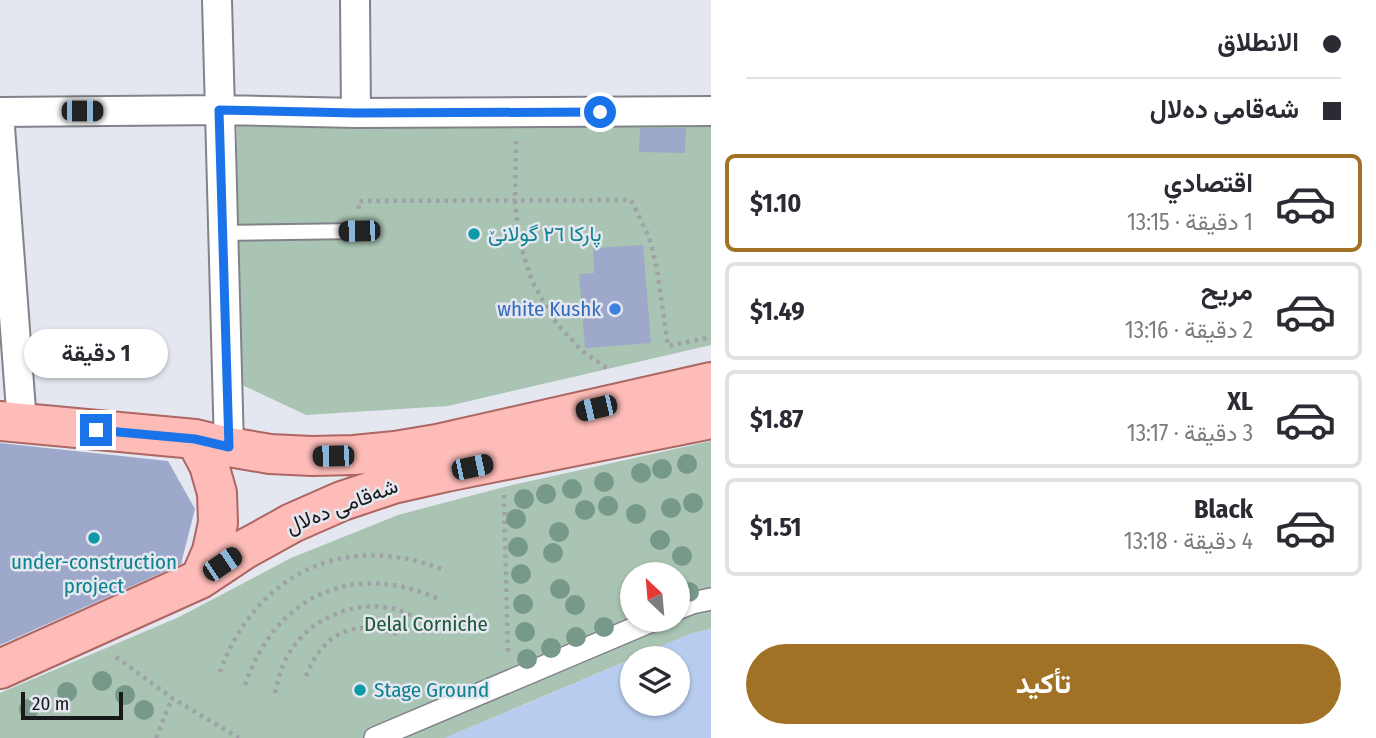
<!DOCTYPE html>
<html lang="ar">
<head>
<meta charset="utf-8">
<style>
  body { margin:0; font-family:"Fira Sans Condensed",Vazirmatn,sans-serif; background:#f2f2f3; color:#2b2b33; direction:rtl; height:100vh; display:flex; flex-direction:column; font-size:26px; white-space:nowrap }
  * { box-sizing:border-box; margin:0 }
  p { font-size:23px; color:#7c7c81 }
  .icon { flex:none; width:38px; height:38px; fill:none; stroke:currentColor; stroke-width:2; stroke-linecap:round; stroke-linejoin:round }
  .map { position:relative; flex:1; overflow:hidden; direction:ltr }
  .side { display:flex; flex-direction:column; background:#fff; width:665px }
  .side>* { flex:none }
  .top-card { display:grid; align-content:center; height:154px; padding:0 35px; background:#fff }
  .needle { width:46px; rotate:334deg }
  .tools { position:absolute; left:620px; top:562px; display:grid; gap:14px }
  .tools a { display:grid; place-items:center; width:70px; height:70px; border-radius:50%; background:#fff; box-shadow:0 2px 5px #0004; font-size:35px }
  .scale { position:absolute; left:21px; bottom:18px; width:102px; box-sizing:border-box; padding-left:7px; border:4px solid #19191c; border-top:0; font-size:19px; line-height:24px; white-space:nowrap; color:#19191c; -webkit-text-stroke:5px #e4e7ef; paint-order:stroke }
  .end { position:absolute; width:32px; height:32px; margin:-16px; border:9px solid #1a73e8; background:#fff; box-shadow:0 0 0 4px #fff }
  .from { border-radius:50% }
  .bubble { position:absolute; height:49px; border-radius:24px; background:#fff; box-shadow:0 2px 5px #0004; font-size:23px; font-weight:700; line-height:49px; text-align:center; direction:rtl }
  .car { position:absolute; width:21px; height:42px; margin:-21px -10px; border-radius:9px; box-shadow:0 0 5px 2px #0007; background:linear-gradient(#222 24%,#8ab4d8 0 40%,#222 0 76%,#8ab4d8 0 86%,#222 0) }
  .top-card b { display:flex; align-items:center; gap:24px; height:66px; font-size:26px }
  .top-card b+b { border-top:2px solid #e1e1e2 }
  .top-card i { width:18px; height:18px; background:#2b2b33 }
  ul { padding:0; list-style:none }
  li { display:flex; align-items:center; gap:21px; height:98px; margin:0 14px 10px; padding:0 21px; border:4px solid #e1e1e2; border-radius:10px }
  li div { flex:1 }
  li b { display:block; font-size:26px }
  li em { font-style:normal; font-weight:700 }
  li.active { border-color:#a17225 }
  li>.icon { width:63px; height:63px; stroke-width:1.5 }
  .cta { display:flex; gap:14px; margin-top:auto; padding:14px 35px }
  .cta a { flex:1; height:80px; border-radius:42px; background:#a17225; color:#fff; font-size:28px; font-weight:700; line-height:80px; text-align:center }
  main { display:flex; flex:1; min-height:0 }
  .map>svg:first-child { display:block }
</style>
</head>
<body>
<main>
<section class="side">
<div class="top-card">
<b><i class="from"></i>الانطلاق</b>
<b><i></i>شەقامی دەلال</b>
</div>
<ul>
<li class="active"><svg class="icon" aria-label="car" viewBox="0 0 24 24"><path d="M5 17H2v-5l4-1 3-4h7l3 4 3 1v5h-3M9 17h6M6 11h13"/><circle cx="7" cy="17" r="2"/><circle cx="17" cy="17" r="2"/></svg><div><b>اقتصادي</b><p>1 دقيقة · 13:15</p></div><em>$1.10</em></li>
<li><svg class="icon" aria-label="car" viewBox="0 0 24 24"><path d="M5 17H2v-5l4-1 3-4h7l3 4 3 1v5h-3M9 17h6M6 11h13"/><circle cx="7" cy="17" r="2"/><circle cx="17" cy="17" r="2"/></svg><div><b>مريح</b><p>2 دقيقة · 13:16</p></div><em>$1.49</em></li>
<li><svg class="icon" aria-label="car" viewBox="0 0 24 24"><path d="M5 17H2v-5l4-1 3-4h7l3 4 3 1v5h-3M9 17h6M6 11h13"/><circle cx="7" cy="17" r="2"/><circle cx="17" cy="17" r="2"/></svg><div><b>XL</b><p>3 دقيقة · 13:17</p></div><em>$1.87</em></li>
<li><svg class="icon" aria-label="car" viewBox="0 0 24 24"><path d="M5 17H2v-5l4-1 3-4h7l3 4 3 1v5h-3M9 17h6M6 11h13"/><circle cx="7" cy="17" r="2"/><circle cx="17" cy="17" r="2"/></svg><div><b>Black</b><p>4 دقيقة · 13:18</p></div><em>$1.51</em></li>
</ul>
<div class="cta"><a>تأكيد</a></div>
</section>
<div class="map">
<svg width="711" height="738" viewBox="0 0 711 738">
  <rect width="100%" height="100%" fill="#e4e7ef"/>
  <path fill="#a9c4b2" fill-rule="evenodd" d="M 711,118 L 711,345 L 448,406 L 306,415 L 238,383 L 237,123 Z
    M 711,441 L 711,629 L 693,633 L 445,738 L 0,738 L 0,693 L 179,617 L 291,558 L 398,515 L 504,487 ZM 632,574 L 677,574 L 677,620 L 632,620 Z"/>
  <path fill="#b7ccee" d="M 711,629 L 711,738 L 445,738 L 632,659 L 632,704 L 677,704 L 677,658 L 633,658 L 693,633 Z"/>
  <path fill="#9da8cb" d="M 640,128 L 686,128 L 685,153 L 639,152 Z
    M 643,245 L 651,343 L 585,348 L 579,274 L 594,273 L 593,248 Z
    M 0,443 L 168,461 L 195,509 L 181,564 L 0,645 Z"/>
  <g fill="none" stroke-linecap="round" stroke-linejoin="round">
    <g stroke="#81838b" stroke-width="18">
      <path id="service" d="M 222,233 L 359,231"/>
    </g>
    <g stroke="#81838b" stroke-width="24">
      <path id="pedestrian" d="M 677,609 L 692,603 L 711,599
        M 375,738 L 654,620"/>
    </g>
    <g stroke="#81838b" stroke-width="32">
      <path id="minor" d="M 217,0 L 229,447
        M 355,0 L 356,113
        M 0,112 L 220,110 L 356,113 L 711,111
        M 0,127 L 22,424"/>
    </g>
    <g stroke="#ad6662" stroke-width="42">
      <path id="primary" d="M 0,421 L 195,439 L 229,447 L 270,454 L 312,456 L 354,455 L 395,451 L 437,444 L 711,382
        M 195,439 L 209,465 L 217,493 L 218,523 L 212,551 L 200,579
        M 0,669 L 200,579 L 245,549 L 292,523 L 342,501 L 393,484 L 446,472 L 711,419"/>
    </g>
    <path stroke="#9fa1a7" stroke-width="4.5" stroke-dasharray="3.5 5" stroke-linecap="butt" d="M 516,141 L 515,200 L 519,240 L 532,281 L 554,320 L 581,350 L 608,369
      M 359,209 L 359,201 L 631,200 L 649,237 L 657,269 L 668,346 L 711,337
      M 504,495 L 508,654
      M 116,657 L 172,698 L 239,738
      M 220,672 C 256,572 348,530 446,571
      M 306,676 C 324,632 353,619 397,634
      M 245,685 C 275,596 353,560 439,599
      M 275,693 C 278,680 281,668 287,657 C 307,619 354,599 395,609 C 407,613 418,618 429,625
      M 156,738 L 172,698"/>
    <use href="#service" stroke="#fff" stroke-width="14"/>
    <use href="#pedestrian" stroke="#fff" stroke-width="21"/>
    <use href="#minor" stroke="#fff" stroke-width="28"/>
    <use href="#primary" stroke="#fdbcb8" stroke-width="38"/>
  </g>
  <g fill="#77998a">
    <circle cx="687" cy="464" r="10"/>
    <circle cx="662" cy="469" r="10"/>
    <circle cx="641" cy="473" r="10"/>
    <circle cx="604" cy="482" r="10"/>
    <circle cx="572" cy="489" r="10"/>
    <circle cx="546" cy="494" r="10"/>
    <circle cx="524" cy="499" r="10"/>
    <circle cx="693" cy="503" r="10"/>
    <circle cx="608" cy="506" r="10"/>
    <circle cx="671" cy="508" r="10"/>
    <circle cx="585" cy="510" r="10"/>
    <circle cx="636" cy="514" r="10"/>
    <circle cx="516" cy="519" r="10"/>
    <circle cx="559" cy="532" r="10"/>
    <circle cx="660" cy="540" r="10"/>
    <circle cx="518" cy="547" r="10"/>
    <circle cx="553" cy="553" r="10"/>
    <circle cx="682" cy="556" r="10"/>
    <circle cx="521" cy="574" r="10"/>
    <circle cx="560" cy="589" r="10"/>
    <circle cx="689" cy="592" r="10"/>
    <circle cx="523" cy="604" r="10"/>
    <circle cx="575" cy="605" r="10"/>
    <circle cx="604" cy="627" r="10"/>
    <circle cx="525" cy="632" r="10"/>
    <circle cx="576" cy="637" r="10"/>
    <circle cx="551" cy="648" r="10"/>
    <circle cx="527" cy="659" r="10"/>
    <circle cx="102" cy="681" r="10"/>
    <circle cx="67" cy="692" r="10"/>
    <circle cx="125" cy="695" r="10"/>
    <circle cx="29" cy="709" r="10"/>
    <circle cx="144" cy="710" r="10"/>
  </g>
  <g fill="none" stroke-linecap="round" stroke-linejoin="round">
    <path stroke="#1a73e8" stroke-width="9" d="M 96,430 L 195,439 L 229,447 L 219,110 L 356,113 L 600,112"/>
  </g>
  <g fill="#0f9aa8" stroke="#e4e7ef" stroke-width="2.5">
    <circle cx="474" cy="234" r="7"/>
    <circle cx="94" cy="538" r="7"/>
    <circle cx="360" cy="690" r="7"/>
  </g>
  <circle fill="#3f7fe0" stroke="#e4e7ef" stroke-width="2.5" cx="615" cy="309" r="7"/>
  <g text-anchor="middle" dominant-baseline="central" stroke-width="5" stroke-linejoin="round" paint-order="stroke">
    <g font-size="21" fill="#0d838f" stroke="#e4e7ef" text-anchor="start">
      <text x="488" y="234">پارکا ٢٦ گولانێ</text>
      <text x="94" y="562" text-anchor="middle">under-construction<tspan x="94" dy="24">project</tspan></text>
      <text x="374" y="690">Stage Ground</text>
    </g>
    <g font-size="21" fill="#366cbe" stroke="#e4e7ef" text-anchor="end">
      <text x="601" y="309">white Kushk</text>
    </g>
    <g font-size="21" fill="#19191c" stroke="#e4e7ef">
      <text transform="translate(342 506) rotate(-21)">شەقامی دەلال</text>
    </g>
    <g font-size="21" fill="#1e5937" stroke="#e4e7ef">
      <text x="426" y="624">Delal Corniche</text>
    </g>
  </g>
</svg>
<div class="tools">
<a><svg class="needle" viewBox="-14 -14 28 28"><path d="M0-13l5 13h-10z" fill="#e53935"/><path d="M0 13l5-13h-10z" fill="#7c7c81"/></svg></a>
<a><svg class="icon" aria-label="layers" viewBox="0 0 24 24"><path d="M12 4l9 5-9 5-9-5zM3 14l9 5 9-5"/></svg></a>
</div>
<div class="scale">20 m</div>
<i class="end from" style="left:600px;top:112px"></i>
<i class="end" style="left:96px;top:430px"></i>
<div class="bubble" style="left:24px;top:329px;width:144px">1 دقيقة</div>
<i class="car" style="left:82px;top:111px;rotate:90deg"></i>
<i class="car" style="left:359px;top:231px;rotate:269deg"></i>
<i class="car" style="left:596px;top:408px;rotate:257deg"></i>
<i class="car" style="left:333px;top:456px;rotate:269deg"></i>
<i class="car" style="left:472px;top:467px;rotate:78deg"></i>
<i class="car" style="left:222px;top:564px;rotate:56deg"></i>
</div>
</main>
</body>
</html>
